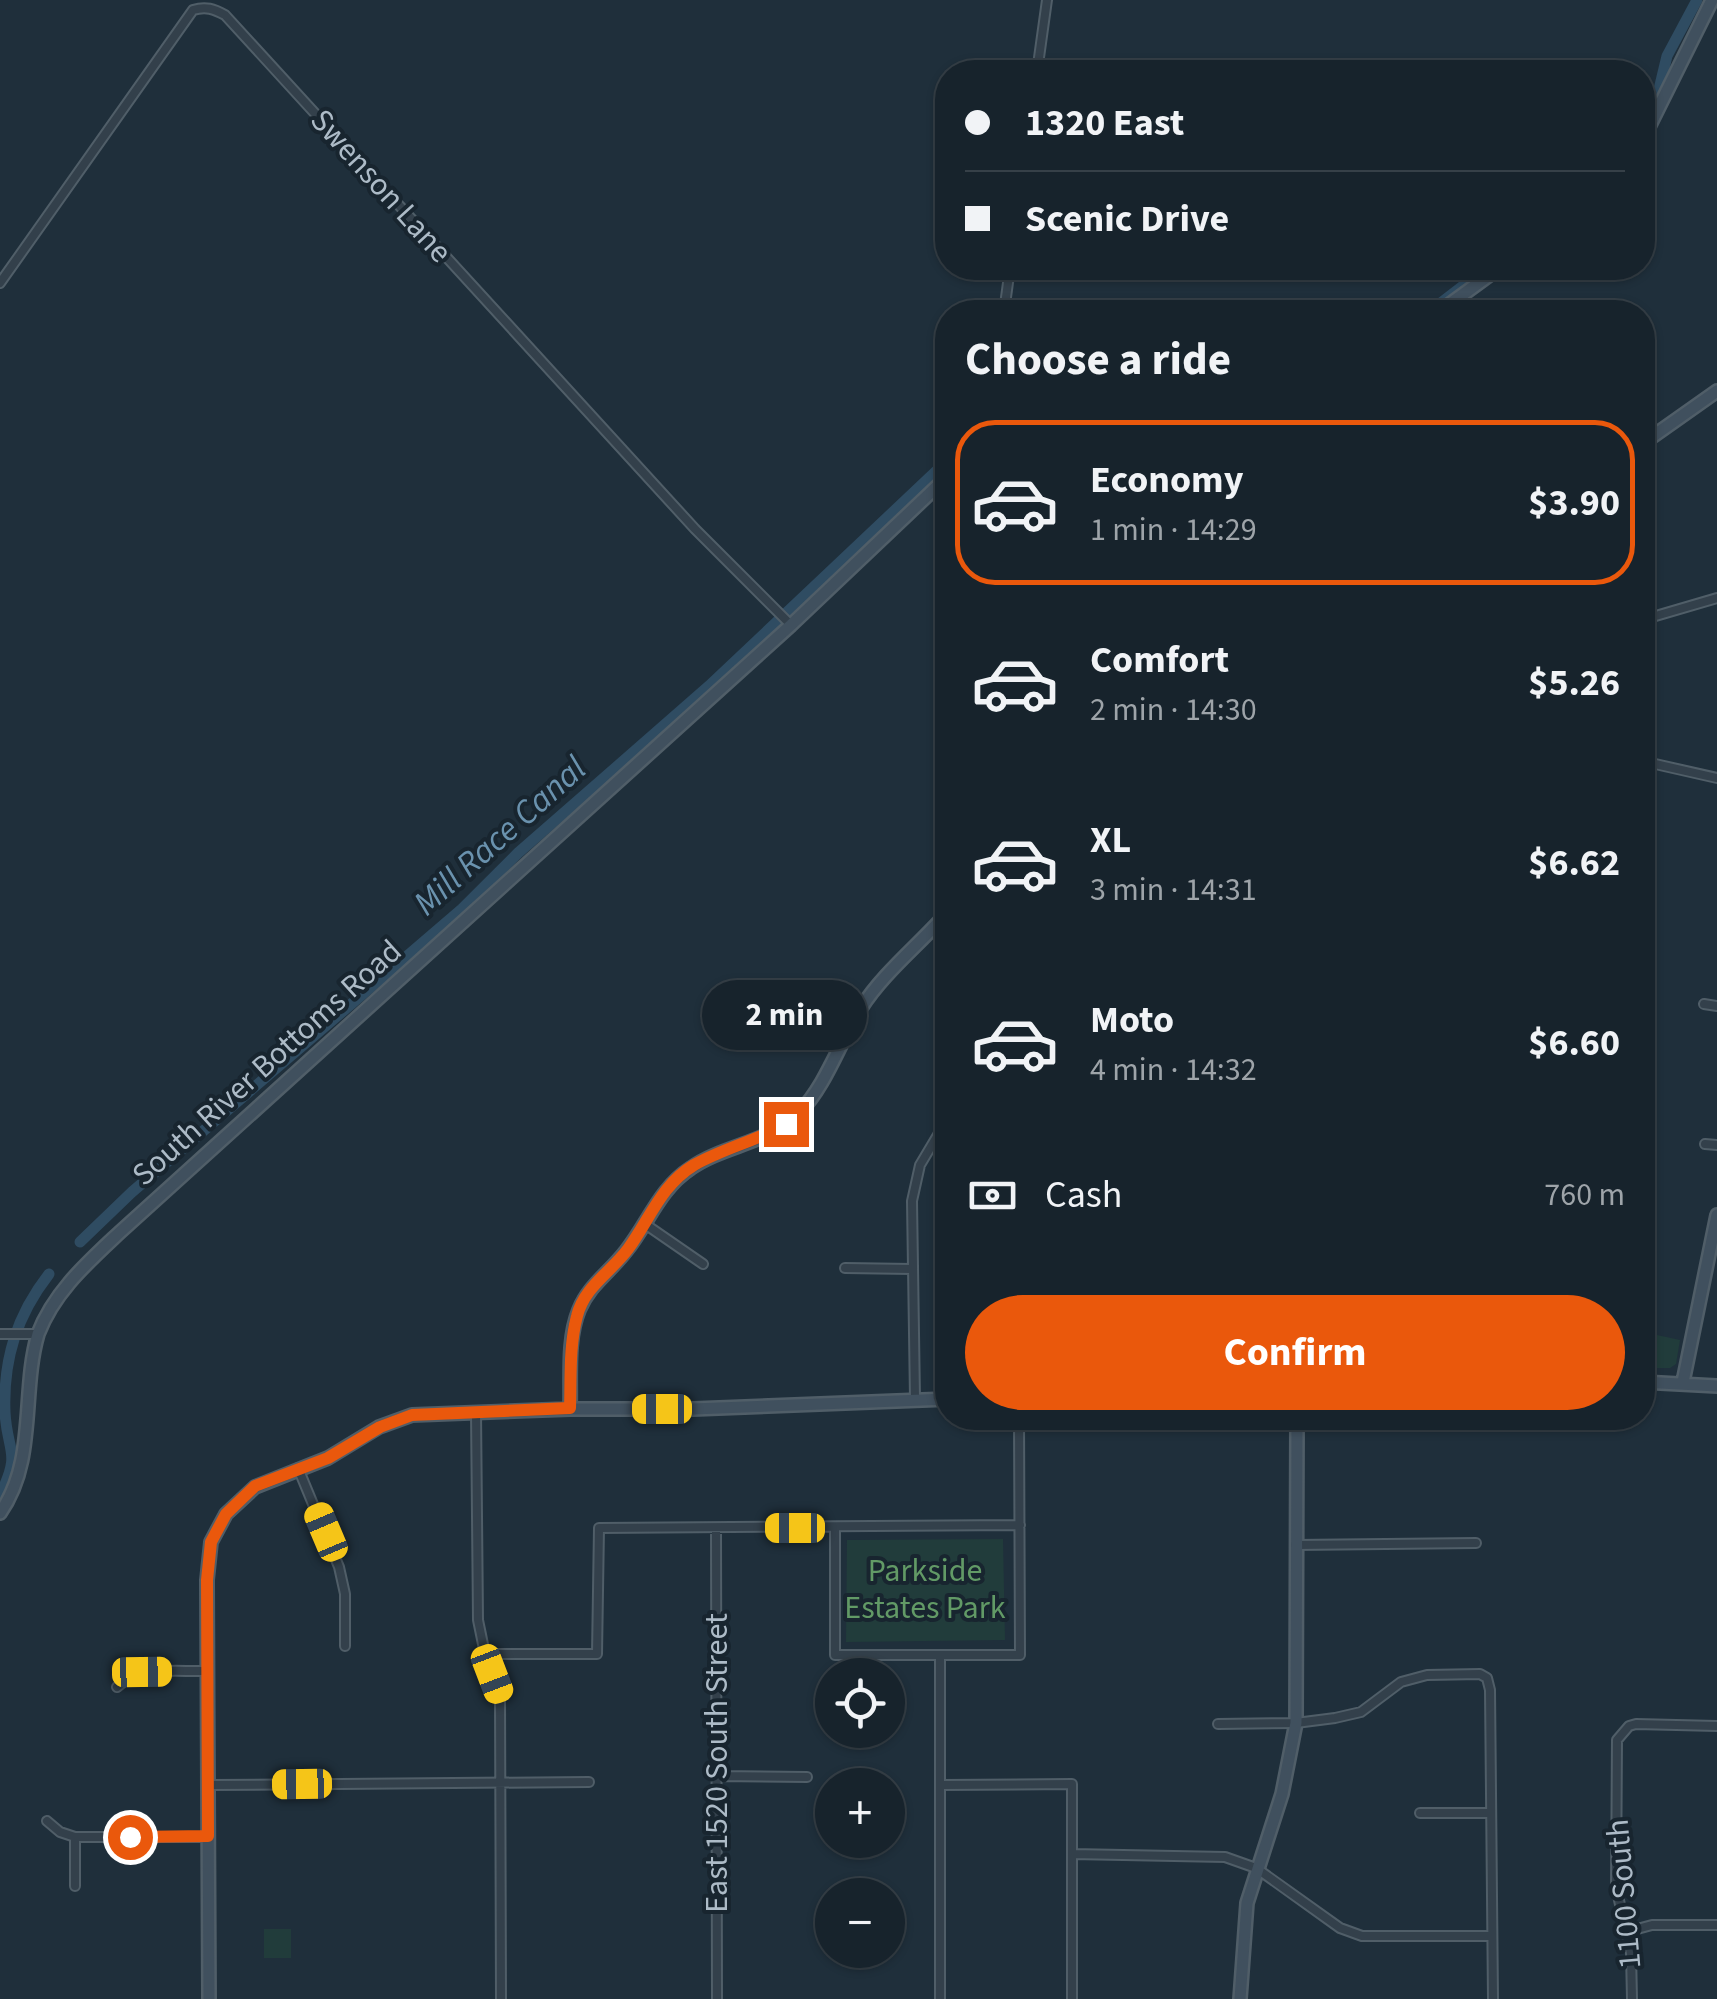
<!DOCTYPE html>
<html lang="en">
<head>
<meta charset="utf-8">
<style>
  body { margin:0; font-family:"Source Sans 3",sans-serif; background:#242f38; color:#f1f3f6; height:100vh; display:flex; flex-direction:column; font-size:38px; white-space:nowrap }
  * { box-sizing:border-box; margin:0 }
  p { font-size:32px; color:#9ea4a9 }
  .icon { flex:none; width:55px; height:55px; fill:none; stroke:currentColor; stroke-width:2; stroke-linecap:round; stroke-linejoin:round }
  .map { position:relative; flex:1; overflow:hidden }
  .details { position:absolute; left:935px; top:300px; width:720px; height:1130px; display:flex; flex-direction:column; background:#17232c; border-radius:40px; box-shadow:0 2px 8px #0004,0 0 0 2px #364048 }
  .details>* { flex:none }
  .top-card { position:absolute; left:935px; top:60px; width:720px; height:220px; border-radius:40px; box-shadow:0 2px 8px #0004,0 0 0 2px #364048; display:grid; align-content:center; height:220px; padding:0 30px; background:#17232c }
  .controls { position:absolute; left:815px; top:1658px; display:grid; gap:20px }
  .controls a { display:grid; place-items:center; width:90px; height:90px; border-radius:50%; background:#17232c; box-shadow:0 2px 8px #0004,0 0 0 2px #364048; font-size:50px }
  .end { position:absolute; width:45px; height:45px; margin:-22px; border:12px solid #ea580c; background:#fff; box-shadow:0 0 0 5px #fff }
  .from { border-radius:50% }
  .bubble { position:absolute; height:70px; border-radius:35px; background:#17232c; box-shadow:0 2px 8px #0004,0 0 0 2px #364048; font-size:32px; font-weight:700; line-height:70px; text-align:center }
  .car { position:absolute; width:30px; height:60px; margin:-30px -15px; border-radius:12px; box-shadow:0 0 8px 2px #0007; background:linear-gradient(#f5c518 24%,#345 0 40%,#f5c518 0 76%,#345 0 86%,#f5c518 0) }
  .top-card b { display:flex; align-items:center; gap:35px; height:95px; font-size:38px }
  .top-card b+b { border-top:2px solid #364048 }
  .top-card i { width:25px; height:25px; background:#f1f3f6 }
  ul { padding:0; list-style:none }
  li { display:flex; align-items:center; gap:30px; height:165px; margin:0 20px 15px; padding:0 10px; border:5px solid transparent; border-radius:40px }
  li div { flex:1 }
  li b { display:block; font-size:38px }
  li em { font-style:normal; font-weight:700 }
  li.active { border-color:#ea580c }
  li>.icon { width:90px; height:90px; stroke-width:1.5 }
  h2 { padding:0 30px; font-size:45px; line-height:120px }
  .pay { display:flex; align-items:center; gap:25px; height:110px; padding:0 30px; font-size:38px }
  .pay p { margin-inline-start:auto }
  .action { display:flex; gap:20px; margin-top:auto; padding:20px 30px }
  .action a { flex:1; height:115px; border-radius:60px; background:#ea580c; color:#fff; font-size:40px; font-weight:700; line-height:115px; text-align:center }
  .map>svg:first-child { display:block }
</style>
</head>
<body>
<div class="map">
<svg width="1717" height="1999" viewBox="0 0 1717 1999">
  <rect width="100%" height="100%" fill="#1f2f3b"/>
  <path fill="#213c3b" d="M 1643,1332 L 1680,1340 L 1676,1364 L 1670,1368 L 1643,1368 Z
    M 1003,1539 L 1005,1640 L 846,1642 L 847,1540 Z
    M 264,1929 L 291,1929 L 291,1958 L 264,1958 Z"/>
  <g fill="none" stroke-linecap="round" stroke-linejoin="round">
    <path stroke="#2f4c62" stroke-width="11" d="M 1655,106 L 1667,56 L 1697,0
      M 1150,312 L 1164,312
      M 1429,312 L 1486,268
      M 80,1242 L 132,1192 L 462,909 L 518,853 L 709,686 L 948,460
      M 0,1495 C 22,1451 7,1453 5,1412 C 3,1359 17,1315 49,1274"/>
    <g stroke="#505e68" stroke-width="12">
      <path id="street" d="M 1037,72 L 1047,0
        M 0,283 L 193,10 C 206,6 214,9 225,15 L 695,529 L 791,625
        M 1004,312 L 1010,268
        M 1642,620 L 1717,598
        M 1642,761 L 1717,778
        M 1704,1004 L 1717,1006
        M 1705,1144 L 1717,1145
        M 645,1224 L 703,1264
        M 845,1268 L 912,1269
        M 0,1334 L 38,1334
        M 915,1399 L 912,1201 L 920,1165 L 948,1118
        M 476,1412 L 478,1620 L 485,1654 L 500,1694 L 501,1999
        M 298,1468 L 339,1567 L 345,1594 L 345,1646
        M 716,1528 L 717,1999
        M 835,1528 L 835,1655 L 1020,1655 L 1019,1418
        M 1295,1545 L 1476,1543
        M 485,1654 L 597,1654 L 599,1528 L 1020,1525
        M 940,1655 L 940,1999
        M 117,1687 C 141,1665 176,1672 207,1671
        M 1218,1724 L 1296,1723 L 1335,1718 L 1361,1712 L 1401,1682 L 1427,1675 L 1480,1674 L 1487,1678 L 1490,1690 L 1493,1999
        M 717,1776 L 807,1777
        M 209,1785 L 589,1782
        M 941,1785 L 1072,1784 L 1072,1999
        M 1420,1813 L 1491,1813
        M 47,1821 L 60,1832 L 75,1837 L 208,1837
        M 1072,1854 L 1225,1857 L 1256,1868 L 1340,1928 L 1362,1936 L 1492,1936
        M 75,1886 L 75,1837
        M 1626,1932 L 1652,1925 L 1717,1925
        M 1632,1999 L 1631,1953 L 1616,1887 L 1617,1740 L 1629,1726 L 1636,1724 L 1717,1726"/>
    </g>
    <g stroke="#505e68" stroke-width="16">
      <path id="secondary" d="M 1642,141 L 1712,0
        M 1439,312 L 1499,268
        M 1642,444 L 1717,391
        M 1642,1382 L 1717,1386
        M 1683,1382 L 1717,1215
        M 570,1409 C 571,1378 567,1339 579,1310 C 589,1285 610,1272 626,1251 C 649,1222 659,1189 691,1168 C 724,1145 770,1143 799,1113 C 827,1084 840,1041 861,1008 C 884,972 920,944 948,912
        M 0,1513 C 37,1461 21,1392 38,1334 C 54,1292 87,1263 119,1233 L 791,625 L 948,476
        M 209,1999 L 207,1580 L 211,1542 L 226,1514 L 255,1487 L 328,1458 L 379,1427 L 412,1415 L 570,1409 L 693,1409 L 948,1399
        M 1240,1999 L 1247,1903 L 1282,1794 L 1296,1723 L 1297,1418"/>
    </g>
    <use href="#street" stroke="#33404b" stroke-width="8"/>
    <use href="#secondary" stroke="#40505e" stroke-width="11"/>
  </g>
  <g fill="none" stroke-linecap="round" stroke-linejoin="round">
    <path stroke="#ea580c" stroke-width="12" d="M 130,1837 L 208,1836 L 207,1580 L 211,1542 L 226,1514 L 255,1486 L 328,1458 L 380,1427 L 412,1415 L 570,1408 C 571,1378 569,1346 577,1316 C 584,1287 611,1272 628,1249 C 650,1219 661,1185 694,1165 C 724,1148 756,1141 786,1124"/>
  </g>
  <g text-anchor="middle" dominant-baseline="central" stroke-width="8" stroke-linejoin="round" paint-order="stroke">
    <g font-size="32" fill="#adbbc7" stroke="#18252f">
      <text transform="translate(381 186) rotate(48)">Swenson Lane</text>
      <text transform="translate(267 1063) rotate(-42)">South River Bottoms Road</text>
      <text transform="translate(717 1763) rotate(-90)">East 1520 South Street</text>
      <text transform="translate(1624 1894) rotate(-95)">1100 South</text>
    </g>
    <g font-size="32" fill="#629a66" stroke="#18252f">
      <text x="925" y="1571">Parkside<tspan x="925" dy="37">Estates Park</tspan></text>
    </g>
    <g font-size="35" font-style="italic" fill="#6a92ae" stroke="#18252f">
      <text transform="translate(500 836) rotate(-42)">Mill Race Canal</text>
    </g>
  </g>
</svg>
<div class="controls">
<a><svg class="icon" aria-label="locate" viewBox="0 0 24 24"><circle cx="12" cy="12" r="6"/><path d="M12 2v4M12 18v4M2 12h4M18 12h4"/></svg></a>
<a>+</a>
<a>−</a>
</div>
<i class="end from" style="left:130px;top:1837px"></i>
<i class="end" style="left:786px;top:1124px"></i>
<div class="bubble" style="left:702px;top:980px;width:165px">2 min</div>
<i class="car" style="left:662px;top:1409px;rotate:270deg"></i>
<i class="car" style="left:795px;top:1528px;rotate:270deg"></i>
<i class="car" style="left:326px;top:1532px;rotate:337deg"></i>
<i class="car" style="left:142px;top:1672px;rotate:89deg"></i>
<i class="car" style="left:492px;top:1674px;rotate:159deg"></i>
<i class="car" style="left:302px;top:1784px;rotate:269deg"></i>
<div class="top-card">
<b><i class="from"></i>1320 East</b>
<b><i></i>Scenic Drive</b>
</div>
<section class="details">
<h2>Choose a ride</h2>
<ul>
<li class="active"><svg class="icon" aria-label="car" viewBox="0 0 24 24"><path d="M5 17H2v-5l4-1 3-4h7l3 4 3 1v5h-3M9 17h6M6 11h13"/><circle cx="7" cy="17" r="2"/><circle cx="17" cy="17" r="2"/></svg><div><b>Economy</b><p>1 min · 14:29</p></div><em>$3.90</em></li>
<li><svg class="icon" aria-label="car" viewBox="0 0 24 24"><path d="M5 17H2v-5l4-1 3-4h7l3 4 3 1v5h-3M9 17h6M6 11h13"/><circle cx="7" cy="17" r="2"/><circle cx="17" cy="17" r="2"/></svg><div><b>Comfort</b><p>2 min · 14:30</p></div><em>$5.26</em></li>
<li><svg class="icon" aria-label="car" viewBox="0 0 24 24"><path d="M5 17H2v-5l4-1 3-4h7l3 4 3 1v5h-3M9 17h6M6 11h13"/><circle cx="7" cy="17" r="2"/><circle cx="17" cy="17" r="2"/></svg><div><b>XL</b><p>3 min · 14:31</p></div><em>$6.62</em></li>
<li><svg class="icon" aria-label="car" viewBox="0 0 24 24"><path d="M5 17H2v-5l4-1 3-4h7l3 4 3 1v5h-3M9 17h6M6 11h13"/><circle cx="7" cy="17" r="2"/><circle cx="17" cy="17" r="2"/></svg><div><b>Moto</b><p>4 min · 14:32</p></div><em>$6.60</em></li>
</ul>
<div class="pay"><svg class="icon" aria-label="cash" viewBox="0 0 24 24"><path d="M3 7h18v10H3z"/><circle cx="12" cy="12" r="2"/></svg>Cash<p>760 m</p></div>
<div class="action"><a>Confirm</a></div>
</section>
</div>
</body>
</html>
